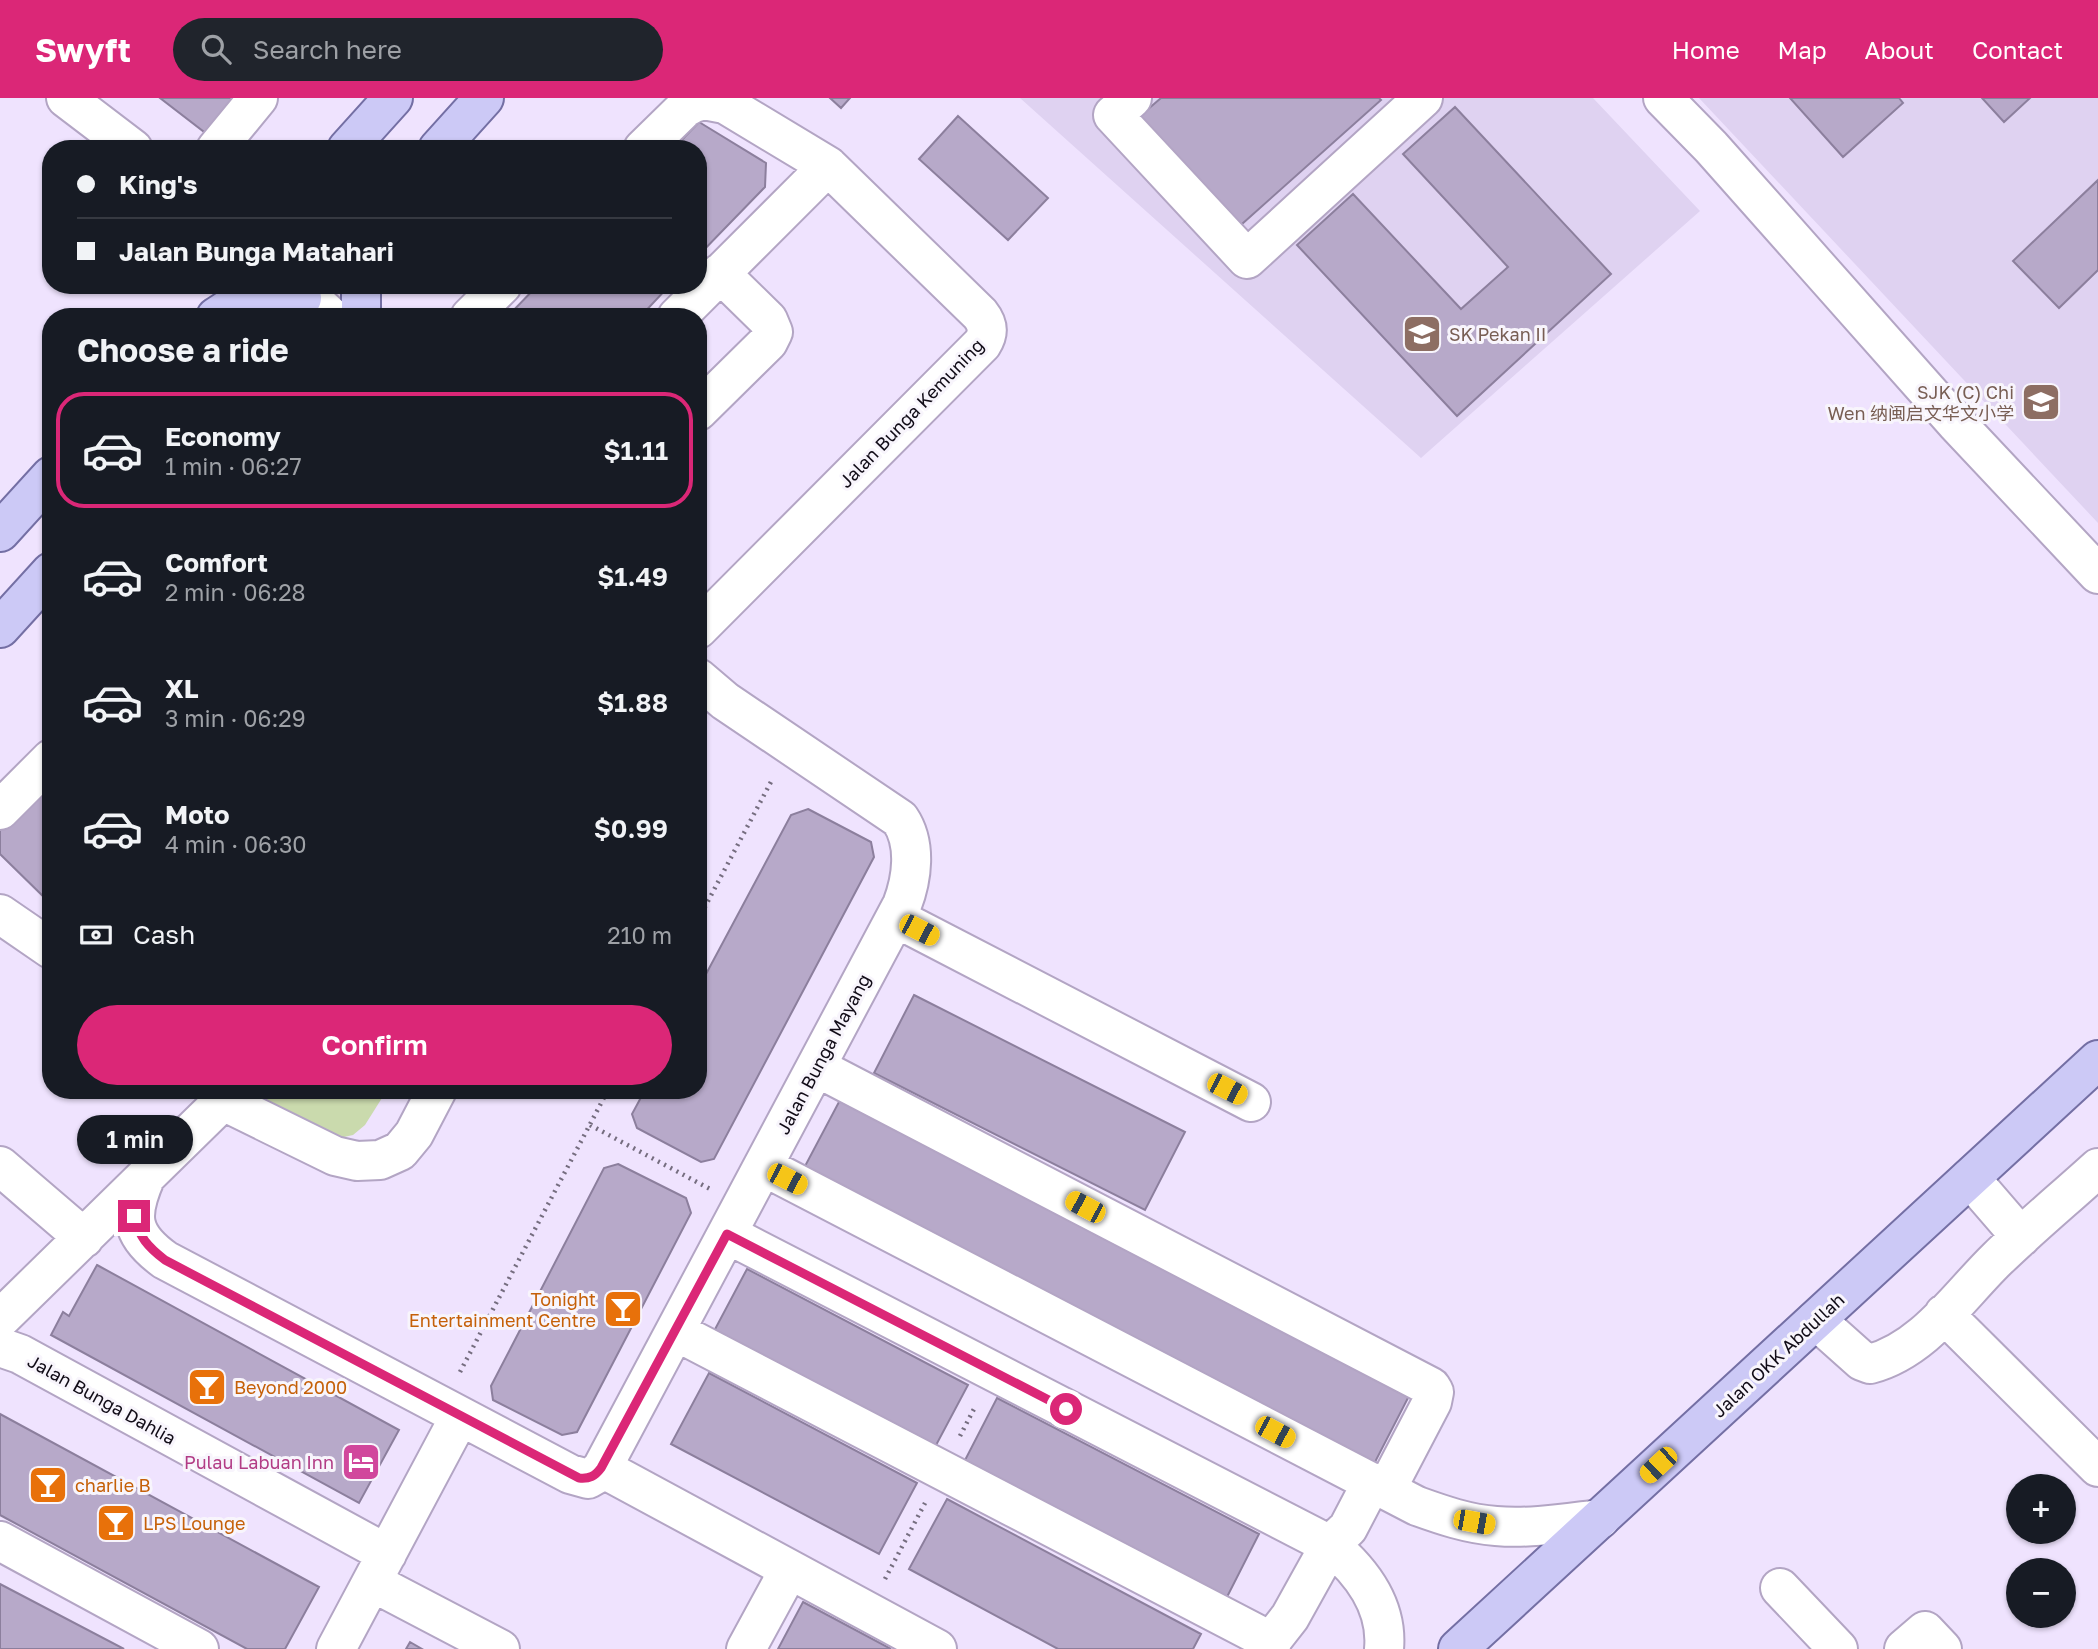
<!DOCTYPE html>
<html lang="en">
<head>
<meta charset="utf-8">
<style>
  body { margin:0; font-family:"Golos Text","Noto Sans SC",sans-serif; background:#20242c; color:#f1f3f6; height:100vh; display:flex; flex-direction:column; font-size:26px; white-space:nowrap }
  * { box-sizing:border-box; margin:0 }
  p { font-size:23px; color:#9ea1a6 }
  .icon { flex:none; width:38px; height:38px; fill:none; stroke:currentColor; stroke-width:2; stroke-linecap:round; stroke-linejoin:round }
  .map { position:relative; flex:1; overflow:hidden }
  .panel { position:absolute; left:42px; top:210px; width:665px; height:791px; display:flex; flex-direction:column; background:#171b24; border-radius:28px; box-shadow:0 2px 5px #0004 }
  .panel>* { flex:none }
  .guide { position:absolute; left:42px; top:42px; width:665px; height:154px; border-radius:28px; box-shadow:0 2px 5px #0004; display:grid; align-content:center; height:154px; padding:0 35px; background:#171b24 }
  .controls { position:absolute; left:2006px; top:1376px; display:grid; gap:14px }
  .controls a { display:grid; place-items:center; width:70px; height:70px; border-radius:50%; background:#171b24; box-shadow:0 2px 5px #0004; font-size:35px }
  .end { position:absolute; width:32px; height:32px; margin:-16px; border:9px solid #db2777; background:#fff; box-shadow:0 0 0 4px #fff }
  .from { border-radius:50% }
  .bubble { position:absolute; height:49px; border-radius:24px; background:#171b24; box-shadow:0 2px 5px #0004; font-size:23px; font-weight:600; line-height:49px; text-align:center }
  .car { position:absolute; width:21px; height:42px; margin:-21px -10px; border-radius:9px; box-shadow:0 0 5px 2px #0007; background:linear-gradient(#f5c518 24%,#345 0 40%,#f5c518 0 76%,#345 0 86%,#f5c518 0) }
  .guide b { display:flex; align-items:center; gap:24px; height:66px; font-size:26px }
  .guide b+b { border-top:2px solid #363941 }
  .guide i { width:18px; height:18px; background:#f1f3f6 }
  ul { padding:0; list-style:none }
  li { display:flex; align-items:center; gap:21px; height:116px; margin:0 14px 10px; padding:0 21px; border:4px solid transparent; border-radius:28px }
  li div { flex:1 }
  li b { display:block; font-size:26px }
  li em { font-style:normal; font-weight:600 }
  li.active { border-color:#db2777 }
  li>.icon { width:63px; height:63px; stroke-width:1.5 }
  h2 { padding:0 35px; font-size:32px; line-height:84px }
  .pay { display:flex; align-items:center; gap:18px; height:77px; padding:0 35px; font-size:26px }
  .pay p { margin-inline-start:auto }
  .cta { display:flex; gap:14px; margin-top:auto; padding:14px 35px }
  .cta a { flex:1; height:80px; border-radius:42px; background:#db2777; color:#fff; font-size:28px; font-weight:600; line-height:80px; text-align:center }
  header { display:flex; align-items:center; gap:42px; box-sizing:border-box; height:98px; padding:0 35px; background:#db2777; color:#fff }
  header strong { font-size:33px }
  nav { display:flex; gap:38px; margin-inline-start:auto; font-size:24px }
  .search { width:490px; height:63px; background:#20242c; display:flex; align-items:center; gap:18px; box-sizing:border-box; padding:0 24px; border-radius:38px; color:#9ea1a6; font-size:26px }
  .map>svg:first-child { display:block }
</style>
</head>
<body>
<header>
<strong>Swyft</strong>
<div class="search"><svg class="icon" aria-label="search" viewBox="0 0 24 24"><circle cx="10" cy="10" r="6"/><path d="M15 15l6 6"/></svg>Search here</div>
<nav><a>Home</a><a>Map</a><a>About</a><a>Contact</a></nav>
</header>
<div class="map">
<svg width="2098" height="1551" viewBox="0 0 2098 1551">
  <rect width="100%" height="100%" fill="#efe3fe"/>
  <path fill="#dfd2f1" d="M 1020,0 L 1593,0 L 1700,113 L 1421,360 Z
    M 1699,0 L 2098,0 L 2098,425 L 1870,182 Z"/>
  <path fill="#cadaad" d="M 263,992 L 387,992 L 365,1027 L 353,1037 L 335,1041 L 261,1005 Z"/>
  <path fill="#b7a9c9" stroke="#8c7f9d" stroke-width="2" d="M 160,0 L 243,0 L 212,40 Z
    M 830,0 L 850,0 L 841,10 Z
    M 1161,0 L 1379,0 L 1381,2 L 1233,134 L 1133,24 Z
    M 1790,0 L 1899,0 L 1903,5 L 1843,59 Z
    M 1982,0 L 2030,0 L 2004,24 Z
    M 1455,9 L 1611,176 L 1457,318 L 1297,147 L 1353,96 L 1461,211 L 1508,169 L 1403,56 Z
    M 958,18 L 1048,100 L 1008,142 L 919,61 Z
    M 699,24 L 766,65 L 765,89 L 698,158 L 698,51 L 673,51 Z
    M 2098,82 L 2098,172 L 2059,210 L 2013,163 Z
    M 538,187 L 670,187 L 640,219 L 507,219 Z
    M 51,677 L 51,806 L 0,756 L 0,729 Z
    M 808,711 L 871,744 L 874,759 L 714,1061 L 701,1064 L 637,1030 L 632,1016 L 645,992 L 698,992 L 698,891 L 791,717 Z
    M 914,897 L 1185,1034 L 1145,1112 L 874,975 Z
    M 840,1002 L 1409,1298 L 1374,1366 L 804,1070 Z
    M 618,1066 L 686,1100 L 691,1115 L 577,1334 L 562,1337 L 493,1302 L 491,1288 L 604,1070 Z
    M 97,1167 L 399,1332 L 359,1405 L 51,1237 L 63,1214 L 69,1218 Z
    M 747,1171 L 968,1287 L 934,1351 L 713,1235 Z
    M 709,1275 L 917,1385 L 879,1456 L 671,1346 Z
    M 997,1300 L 1259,1436 L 1226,1501 L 963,1366 Z
    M 0,1316 L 319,1489 L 285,1551 L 247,1551 L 0,1417 Z
    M 947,1401 L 1201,1536 L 1193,1551 L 1058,1551 L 909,1471 Z
    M 0,1486 L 124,1551 L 0,1551 Z
    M 803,1504 L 891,1551 L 778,1551 Z
    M 410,1544 L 422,1551 L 406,1551 Z"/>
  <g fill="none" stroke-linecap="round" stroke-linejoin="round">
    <g stroke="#b3a5c4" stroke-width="42">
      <path id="minor" d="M 66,0 L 133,51
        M 1132,0 L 1113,17 L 1247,161 L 1423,0
        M 1663,0 L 1711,49 L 1956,325 L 2098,476
        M 216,51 L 258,0
        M 643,51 L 685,10 L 694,5 L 704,2 L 725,6 L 828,68 L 980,216 C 988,226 989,235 982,246 L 698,531
        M 302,200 L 319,208 L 331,219
        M 470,219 L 502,187
        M 677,219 L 828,68
        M 698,313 L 768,244 L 773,234 L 768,222 L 720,175
        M 0,712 L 51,661
        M 0,816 L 51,851
        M 896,820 L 1251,1004
        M 816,969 L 1431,1289 L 1434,1294 L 1432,1304 L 1386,1392
        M 223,1003 L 335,1058 L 357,1063 L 380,1062 L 400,1053 L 414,1036 L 437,992
        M 0,1068 L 84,1140
        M 763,1068 L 1417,1408 C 1442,1417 1468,1426 1496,1428 C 1530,1431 1566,1425 1600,1421
        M 146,1078 C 129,1117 129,1136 165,1162 L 570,1376 L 588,1381 L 595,1377 L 602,1370 L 902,807 C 912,781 917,746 900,721 L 725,603 L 698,580
        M 1970,1080 L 2021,1139
        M 727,1136 L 1330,1447 C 1361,1473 1388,1508 1384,1551
        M 1944,1216 L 2098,1369
        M 0,1221 L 234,992
        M 1816,1222 L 1862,1263 L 1870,1266 C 1924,1252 1959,1198 1997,1161 C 2030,1129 2065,1100 2098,1070
        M 675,1233 L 1272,1544
        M 0,1249 L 20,1256 L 387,1456
        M 602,1370 L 937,1551
        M 0,1443 L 199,1551
        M 372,1484 L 500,1551
        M 1780,1490 L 1838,1551
        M 336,1551 L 460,1318
        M 746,1551 L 789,1472
        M 1265,1551 L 1290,1519 L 1330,1447 L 1348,1430 L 1372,1384
        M 1904,1551 L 1925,1533 L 1942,1551"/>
    </g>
    <g stroke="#746fa4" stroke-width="42">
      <path id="major" d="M 347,51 L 393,0
        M 438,51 L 484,0
        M 361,187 L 361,219
        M 216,219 C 252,196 258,185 302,200
        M 0,434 L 51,378
        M 0,530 L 51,474
        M 1458,1551 L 2098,962"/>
    </g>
    <path stroke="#756d7f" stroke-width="4.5" stroke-dasharray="2 5" stroke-linecap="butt" d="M 698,822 L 773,680
      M 590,1027 L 710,1091
      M 460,1274 L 608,992
      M 960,1338 L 975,1309
      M 885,1481 L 925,1405"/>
    <use href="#minor" stroke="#fff" stroke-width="38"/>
    <use href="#major" stroke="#ccc9f6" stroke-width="38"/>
  </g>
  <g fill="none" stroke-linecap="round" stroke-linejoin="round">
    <path stroke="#db2777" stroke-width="9" d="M 134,1118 C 139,1139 148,1149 165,1162 L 579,1380 C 590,1381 595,1378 601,1370 L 727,1136 L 1066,1311"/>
  </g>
  <defs>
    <g id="school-square" transform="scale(2.0125)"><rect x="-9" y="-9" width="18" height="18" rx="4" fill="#8d6e63" stroke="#f8f5fc"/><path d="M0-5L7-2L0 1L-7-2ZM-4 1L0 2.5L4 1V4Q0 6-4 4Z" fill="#fff"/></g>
    <g id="bar-square" transform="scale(2.0125)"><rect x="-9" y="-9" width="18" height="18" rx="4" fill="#e8710a" stroke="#f8f5fc"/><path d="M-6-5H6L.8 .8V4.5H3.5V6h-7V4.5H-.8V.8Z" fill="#fff"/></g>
    <g id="hotel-square" transform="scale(2.0125)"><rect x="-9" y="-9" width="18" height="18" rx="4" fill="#d1479c" stroke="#f8f5fc"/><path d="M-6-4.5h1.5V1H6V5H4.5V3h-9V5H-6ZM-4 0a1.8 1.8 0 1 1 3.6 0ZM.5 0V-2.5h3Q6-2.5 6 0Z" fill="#fff"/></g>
  </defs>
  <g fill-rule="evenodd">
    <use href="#school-square" x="1422" y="236"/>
    <use href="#school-square" x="2041" y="304"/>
    <use href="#bar-square" x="623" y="1211"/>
    <use href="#bar-square" x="207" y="1289"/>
    <use href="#hotel-square" x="361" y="1364"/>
    <use href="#bar-square" x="48" y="1387"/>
    <use href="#bar-square" x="116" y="1425"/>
  </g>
  <g text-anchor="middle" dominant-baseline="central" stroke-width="6" stroke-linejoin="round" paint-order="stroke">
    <g font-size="18" fill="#785e54" stroke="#f8f5fc" text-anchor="start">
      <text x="1449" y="236">SK Pekan II</text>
      <text x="2014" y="294" text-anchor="end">SJK (C) Chi<tspan x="2014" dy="21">Wen 纳闽启文华文小学</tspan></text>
    </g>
    <g font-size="18" fill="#110c17" stroke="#f8f5fc">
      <text transform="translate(911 315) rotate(-46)">Jalan Bunga Kemuning</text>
      <text transform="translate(823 956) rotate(-62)">Jalan Bunga Mayang</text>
      <text transform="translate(1778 1257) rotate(-43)">Jalan OKK Abdullah</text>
      <text transform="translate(102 1301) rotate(29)">Jalan Bunga Dahlia</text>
    </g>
    <g font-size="18" fill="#c56008" stroke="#f8f5fc" text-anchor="start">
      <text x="596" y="1201" text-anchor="end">Tonight<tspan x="596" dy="21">Entertainment Centre</tspan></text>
      <text x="234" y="1289">Beyond 2000</text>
      <text x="75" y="1387">charlie B</text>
      <text x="143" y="1425">LPS Lounge</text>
    </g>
    <g font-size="18" fill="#b23c85" stroke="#f8f5fc" text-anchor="end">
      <text x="334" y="1364">Pulau Labuan Inn</text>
    </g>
  </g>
</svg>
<div class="controls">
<a>+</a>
<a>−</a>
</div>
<i class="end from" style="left:1066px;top:1311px"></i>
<i class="end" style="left:134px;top:1118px"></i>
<div class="bubble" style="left:77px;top:1017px;width:116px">1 min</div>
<i class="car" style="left:919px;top:832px;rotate:117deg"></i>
<i class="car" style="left:1227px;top:991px;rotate:117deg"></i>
<i class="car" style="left:787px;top:1081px;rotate:117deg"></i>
<i class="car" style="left:1085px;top:1109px;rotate:298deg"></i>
<i class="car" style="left:1275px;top:1334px;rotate:118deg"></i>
<i class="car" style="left:1658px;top:1367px;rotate:227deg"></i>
<i class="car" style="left:1474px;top:1424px;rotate:100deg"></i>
<div class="guide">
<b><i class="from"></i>King's</b>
<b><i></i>Jalan Bunga Matahari</b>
</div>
<section class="panel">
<h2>Choose a ride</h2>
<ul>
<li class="active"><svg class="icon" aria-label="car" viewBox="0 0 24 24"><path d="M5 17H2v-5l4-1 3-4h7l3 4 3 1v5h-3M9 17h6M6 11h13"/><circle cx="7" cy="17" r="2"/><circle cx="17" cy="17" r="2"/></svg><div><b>Economy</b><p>1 min · 06:27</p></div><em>$1.11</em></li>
<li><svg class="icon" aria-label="car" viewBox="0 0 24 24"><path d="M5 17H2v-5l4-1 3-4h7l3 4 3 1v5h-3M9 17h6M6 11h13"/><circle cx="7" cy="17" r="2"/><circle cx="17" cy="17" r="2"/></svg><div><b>Comfort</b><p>2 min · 06:28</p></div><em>$1.49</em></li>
<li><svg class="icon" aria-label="car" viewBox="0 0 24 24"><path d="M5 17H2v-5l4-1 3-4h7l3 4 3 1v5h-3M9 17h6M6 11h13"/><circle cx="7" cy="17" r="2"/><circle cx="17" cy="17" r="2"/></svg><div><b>XL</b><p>3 min · 06:29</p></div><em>$1.88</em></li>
<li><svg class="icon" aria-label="car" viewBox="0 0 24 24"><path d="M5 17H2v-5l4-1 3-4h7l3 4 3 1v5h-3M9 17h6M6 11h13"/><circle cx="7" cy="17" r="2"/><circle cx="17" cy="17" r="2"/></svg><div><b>Moto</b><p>4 min · 06:30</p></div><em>$0.99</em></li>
</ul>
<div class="pay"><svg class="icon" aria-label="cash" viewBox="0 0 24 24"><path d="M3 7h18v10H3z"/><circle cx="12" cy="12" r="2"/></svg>Cash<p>210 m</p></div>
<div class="cta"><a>Confirm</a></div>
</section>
</div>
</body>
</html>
